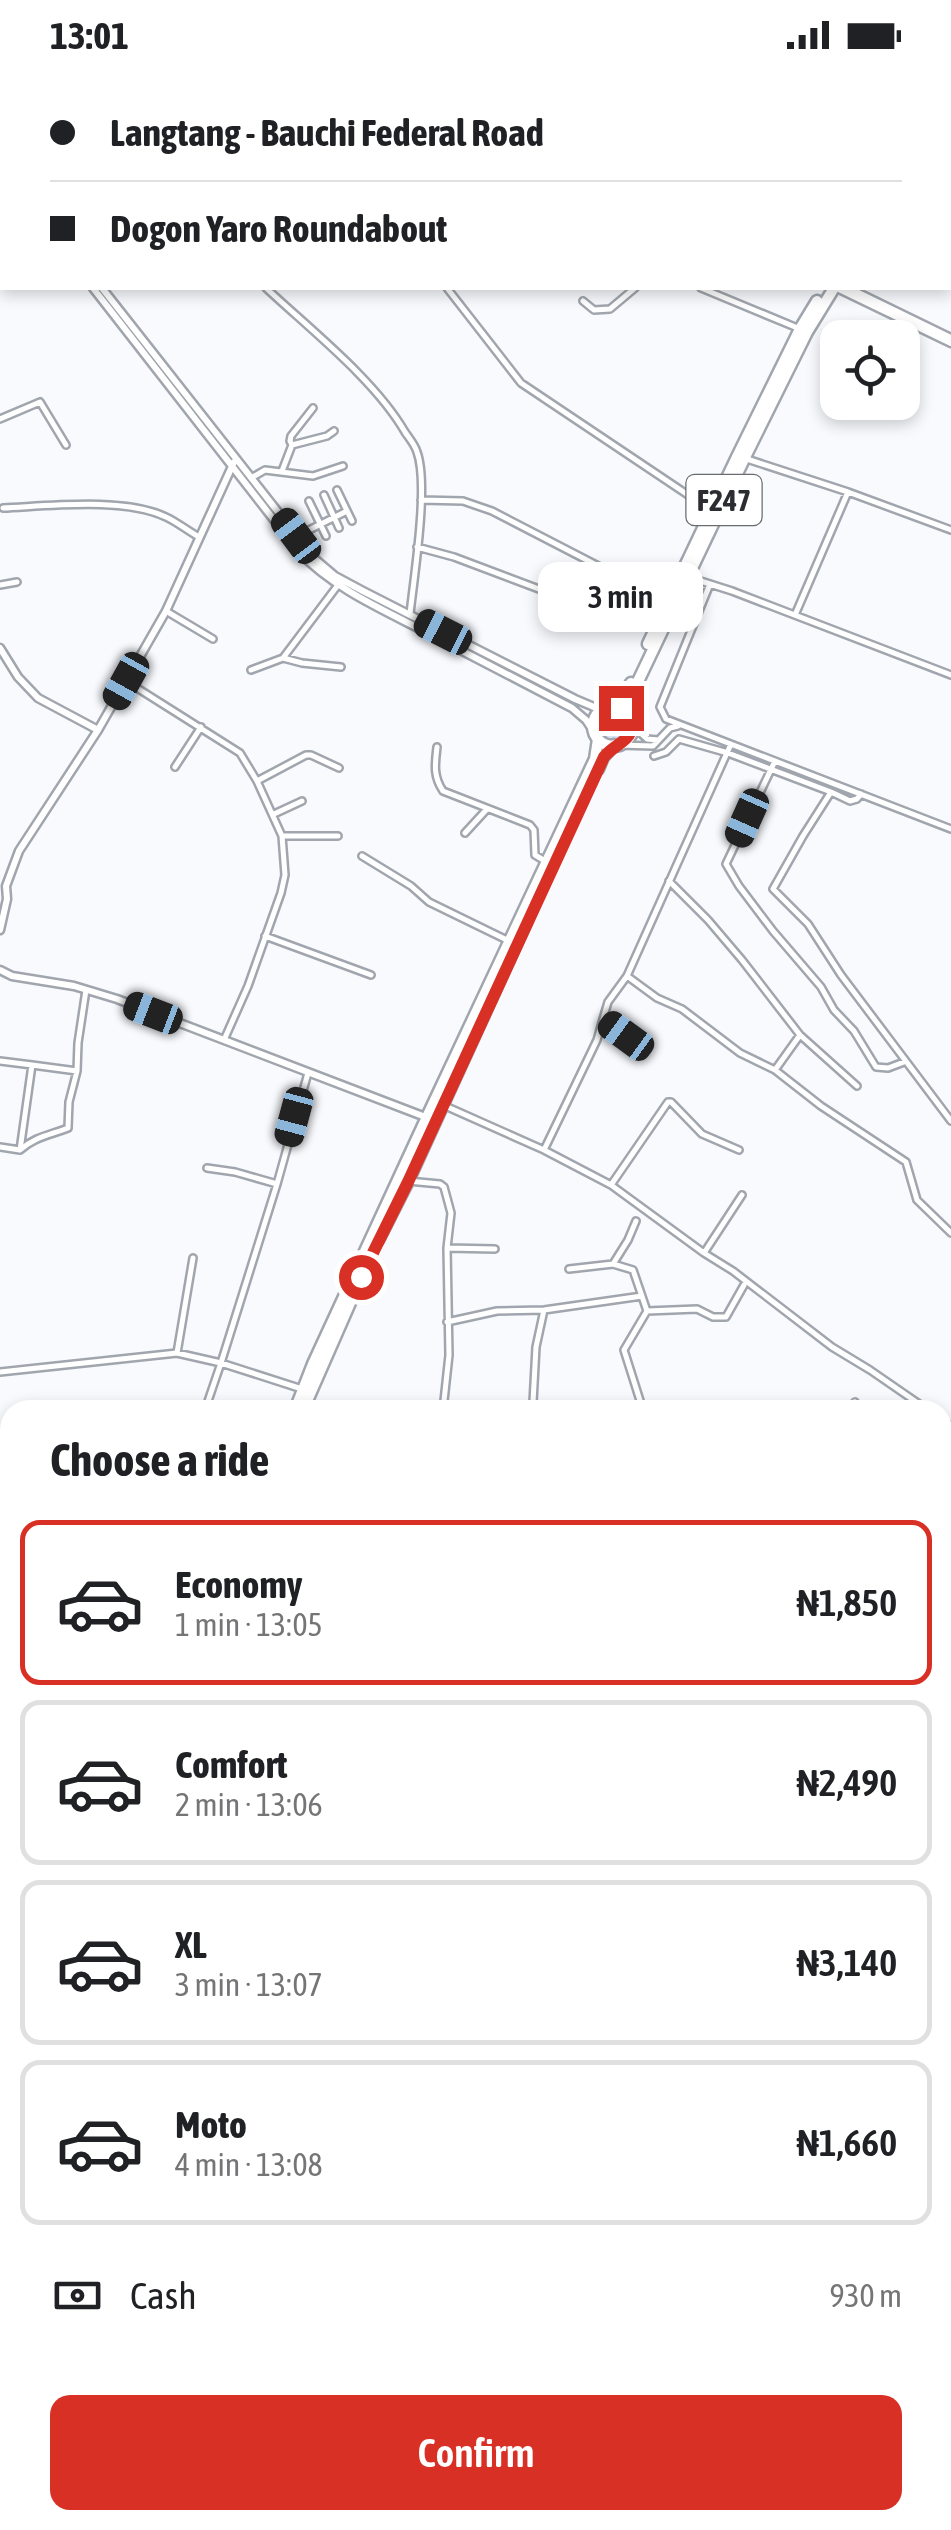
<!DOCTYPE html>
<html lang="en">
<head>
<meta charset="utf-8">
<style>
  body { margin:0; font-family:"Asap Condensed",sans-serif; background:#f6f6f6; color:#202124; height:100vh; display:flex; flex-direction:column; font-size:38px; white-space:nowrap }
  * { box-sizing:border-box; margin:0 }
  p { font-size:32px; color:#757577 }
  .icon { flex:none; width:55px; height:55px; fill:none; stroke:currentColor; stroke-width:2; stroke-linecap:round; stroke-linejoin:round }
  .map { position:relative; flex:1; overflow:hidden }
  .sheet { position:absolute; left:0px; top:1330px; width:952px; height:1130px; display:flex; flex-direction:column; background:#fff; border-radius:30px 30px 0 0; box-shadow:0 5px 15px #0003 }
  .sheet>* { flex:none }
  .hud { position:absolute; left:0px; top:0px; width:952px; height:220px; box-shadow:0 5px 15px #0003; display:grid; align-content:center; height:220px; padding:0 50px; background:#fff }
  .buttons { position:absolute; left:820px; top:250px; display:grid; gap:20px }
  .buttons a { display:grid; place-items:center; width:100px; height:100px; border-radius:20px; background:#fff; box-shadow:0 5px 15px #0003; font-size:50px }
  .end { position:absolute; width:45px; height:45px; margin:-22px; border:12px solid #d93025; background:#fff; box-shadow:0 0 0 5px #fff }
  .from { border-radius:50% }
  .bubble { position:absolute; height:70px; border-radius:20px; background:#fff; box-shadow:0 5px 15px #0003; font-size:32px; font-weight:600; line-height:70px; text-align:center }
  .car { position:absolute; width:30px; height:60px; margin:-30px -15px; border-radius:12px; box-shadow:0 0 8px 2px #0007; background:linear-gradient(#222 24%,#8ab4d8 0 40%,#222 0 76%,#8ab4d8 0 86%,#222 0) }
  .hud b { display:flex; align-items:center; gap:35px; height:95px; font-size:38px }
  .hud b+b { border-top:2px solid #e0e0e0 }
  .hud i { width:25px; height:25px; background:#202124 }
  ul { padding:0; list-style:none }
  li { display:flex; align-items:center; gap:30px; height:165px; margin:0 20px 15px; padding:0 30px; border:5px solid #e0e0e0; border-radius:20px }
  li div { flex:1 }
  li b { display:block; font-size:38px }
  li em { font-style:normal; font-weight:600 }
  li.on { border-color:#d93025 }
  li>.icon { width:90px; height:90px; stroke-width:1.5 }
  h2 { padding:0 50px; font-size:45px; line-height:120px }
  .pay { display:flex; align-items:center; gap:25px; height:110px; padding:0 50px; font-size:38px }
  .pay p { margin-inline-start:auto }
  .cta { display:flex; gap:20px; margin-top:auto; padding:20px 50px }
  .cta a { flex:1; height:115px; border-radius:20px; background:#d93025; color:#fff; font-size:40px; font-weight:600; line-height:115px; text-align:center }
  .status { display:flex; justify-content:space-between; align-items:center; height:70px; padding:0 50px; background:#fff; direction:ltr }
  .status svg { height:28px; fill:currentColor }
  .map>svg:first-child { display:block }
</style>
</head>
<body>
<div class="status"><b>13:01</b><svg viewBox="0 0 49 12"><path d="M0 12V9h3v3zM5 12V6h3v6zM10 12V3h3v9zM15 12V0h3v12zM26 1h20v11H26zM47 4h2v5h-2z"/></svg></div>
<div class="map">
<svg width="951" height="2460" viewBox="0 0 951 2460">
  <defs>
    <pattern id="grass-dots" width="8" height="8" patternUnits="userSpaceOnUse" patternTransform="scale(2.5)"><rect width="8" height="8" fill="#d7e4f8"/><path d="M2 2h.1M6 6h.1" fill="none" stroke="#b9c4d5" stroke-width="1.8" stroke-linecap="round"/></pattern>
  </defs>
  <rect width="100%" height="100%" fill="#f8fafe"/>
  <path fill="url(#grass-dots)" d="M595 656a18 18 0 1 1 36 0a18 18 0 1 1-36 0Z"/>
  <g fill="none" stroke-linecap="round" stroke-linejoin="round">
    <g stroke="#a1a6ae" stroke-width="10">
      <path id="minor" d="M 95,0 L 96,2
        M 770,0 L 771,2
        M 423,2 L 423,0
        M 582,2 L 583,0
        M 266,218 C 311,260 375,310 405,362 C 409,368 415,375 417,382 C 429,415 414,506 410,544
        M 447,218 L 521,313 L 709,439
        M 701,218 L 800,259
        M 583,231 L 594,240 L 610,239 L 635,218
        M 0,349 L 40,332 L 66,375
        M 292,375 L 327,366 L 334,361
        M 747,389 L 848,422 L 951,460
        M 282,401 L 292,375 L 290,371 L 291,366 L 313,338
        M 251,408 L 265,400 L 313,406 L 343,396
        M 337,420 L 352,451
        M 324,425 L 339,458
        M 421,430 L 463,431 L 492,441 L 668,532
        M 309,431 L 326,466
        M 3,438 C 48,436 125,427 166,447 C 177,452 188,461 199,467
        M 295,467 L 347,441
        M 417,477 L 454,487 L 600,542
        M 688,507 L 732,521 L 951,605
        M 710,514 L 660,637 L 666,649 L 951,759
        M 0,515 L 17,512
        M 166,541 L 213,569
        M 795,545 L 848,422
        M 283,588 L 302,593 L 341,597
        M 251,600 L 283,588 L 338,515
        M 126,611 L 240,683 L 257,711 L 282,766 L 285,805 L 281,823 L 248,916 L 224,970
        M 633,656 L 647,669 L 658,670
        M 618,675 L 653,676 L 670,658 L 678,656
        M 437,677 C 435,694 433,706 443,721 L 530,755 L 534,760 L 535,785 L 545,791
        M 654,686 L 666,682 L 679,669 L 728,683 L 831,722
        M 775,691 L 726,794 L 739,816 L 773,861 L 821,917 L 834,940 L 854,961 L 876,997 L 888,998 L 904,992
        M 175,697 L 201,657
        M 257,711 L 306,685 L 311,685 L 339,698
        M 861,724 L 857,729 L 850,731 L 831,722 L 803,766 L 773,819 L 808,854 L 841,905 L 951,1051
        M 274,744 L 302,731
        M 465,763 L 487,739
        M 282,766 L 338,766
        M 362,786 L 411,816 L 429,832 L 509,871
        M 669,811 L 708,850 L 742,890 L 800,965 L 857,1016
        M 265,866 L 371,905
        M 627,906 L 657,928 L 682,939 L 740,983 L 775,1000 L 800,965
        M 633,969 L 603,949 L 608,932 L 627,906 L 731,674
        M 0,991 L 32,995
        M 775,1000 L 821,1036 L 906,1092 L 917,1130 L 951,1163
        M 443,1035 L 544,1080 L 611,1115 L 668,1032 L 671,1032 L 702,1064 L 739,1080
        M 0,1077 L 20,1080 L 32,995 L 77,1001 L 78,973 L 86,920
        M 20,1080 C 34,1067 50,1065 68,1058 L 69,1032 L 77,1001
        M 544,1080 L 597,970 L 603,949
        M 207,1098 L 235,1102 L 277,1114
        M 408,1111 L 440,1114 L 444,1117 L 451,1143 L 447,1178 L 449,1285 L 443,1340
        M 611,1115 L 704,1183 L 733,1201 L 832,1277 L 870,1300 L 928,1340
        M 636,1151 L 628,1170 L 613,1194 L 633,1200 L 647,1241 L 624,1280 L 643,1340
        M 447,1178 L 495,1179
        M 704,1183 L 742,1125
        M 569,1199 L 613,1194
        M 647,1241 L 697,1239 L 713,1247 L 726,1247 L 744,1215
        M 447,1252 L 497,1241 L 544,1240 L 642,1226
        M 177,1283 L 193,1188
        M 0,1302 L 177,1283 L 221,1293 L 277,1114 L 308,1003
        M 730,1338 L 732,1340
        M 307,1339 L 321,1340
        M 205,1340 L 221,1293 L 302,1319
        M 366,1340 L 415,1340
        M 529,1340 L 533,1332 L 536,1277 L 544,1240
        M 850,1340 L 855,1332
        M 942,1350 L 951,1357
        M 0,1388 L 10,1389
        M 0,1496 L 10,1498
        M 0,1574 L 10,1575
        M 942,1586 L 951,1582
        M 0,1608 L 10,1608
        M 942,1659 L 951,1677
        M 942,1719 L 951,1736
        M 942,1808 L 951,1827
        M 942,2029 L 951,2045
        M 942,2051 L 945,2052 L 951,2047"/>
    </g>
    <g stroke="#a1a6ae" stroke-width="11">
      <path id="tertiary" d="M 116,2 L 119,0
        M 0,88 L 2,91
        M 0,98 L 2,101
        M 93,218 L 299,482 C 332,517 379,538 422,560 C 472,586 522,612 572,638 L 586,650 L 594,662
        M 102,218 L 315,489 L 335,506 L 363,521 L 575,629 L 601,640
        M 837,218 L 951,273
        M 848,218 L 951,268
        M 0,578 L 18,607 L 38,628 L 98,660
        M 0,860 L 7,829 L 6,816 L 19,781 L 98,660 L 166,541 L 234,392
        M 0,900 L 12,906 L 74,916 L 117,929 L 428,1048"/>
    </g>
    <g stroke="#a1a6ae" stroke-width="15">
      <path id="primary" d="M 950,46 L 951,45
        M 648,574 L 737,387 L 800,259 L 817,231
        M 610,636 L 624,625 L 631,613
        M593 656a20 20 0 1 1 40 0a20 20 0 1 1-40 0Z
        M 632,649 L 632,624 L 744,389 L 807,262 L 834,218
        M 598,699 L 603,687 L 614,675
        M 378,1170 L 408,1111 L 527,850
        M 295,1340 L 313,1294 L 427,1047 L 595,689 L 598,669
        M 303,1340 L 353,1226
        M 0,2077 L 10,2059
        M 0,2093 L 10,2073"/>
    </g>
    <use href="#minor" stroke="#fff" stroke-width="5"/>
    <use href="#tertiary" stroke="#fff" stroke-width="6"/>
    <use href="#primary" stroke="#fff" stroke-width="10"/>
  </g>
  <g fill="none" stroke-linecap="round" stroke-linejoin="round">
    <path stroke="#d93025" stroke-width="12" d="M 361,1207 L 408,1112 L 604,687 C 615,673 635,671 632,649 L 621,638"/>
  </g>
  <g text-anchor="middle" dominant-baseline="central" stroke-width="8" stroke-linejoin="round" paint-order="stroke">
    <rect fill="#fff" stroke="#6b6c6e" stroke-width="2.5" x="686.5" y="405" width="75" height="50" rx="8"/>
    <g font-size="30" font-weight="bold" fill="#2b2d30">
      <text x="724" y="430">F247</text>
    </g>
  </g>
</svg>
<div class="buttons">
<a><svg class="icon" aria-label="locate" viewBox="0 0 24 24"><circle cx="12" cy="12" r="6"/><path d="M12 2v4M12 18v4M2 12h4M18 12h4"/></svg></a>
</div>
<i class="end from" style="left:361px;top:1207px"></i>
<i class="end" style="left:621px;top:638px"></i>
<div class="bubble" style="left:538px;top:492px;width:165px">3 min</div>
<i class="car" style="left:296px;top:466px;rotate:323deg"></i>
<i class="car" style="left:443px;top:562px;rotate:297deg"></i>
<i class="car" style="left:126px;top:611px;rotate:209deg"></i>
<i class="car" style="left:747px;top:748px;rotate:204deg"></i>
<i class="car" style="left:153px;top:943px;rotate:291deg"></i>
<i class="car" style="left:626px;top:966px;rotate:306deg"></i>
<i class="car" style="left:294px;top:1047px;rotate:195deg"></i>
<div class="hud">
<b><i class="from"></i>Langtang - Bauchi Federal Road</b>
<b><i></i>Dogon Yaro Roundabout</b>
</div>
<section class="sheet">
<h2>Choose a ride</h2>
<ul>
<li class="on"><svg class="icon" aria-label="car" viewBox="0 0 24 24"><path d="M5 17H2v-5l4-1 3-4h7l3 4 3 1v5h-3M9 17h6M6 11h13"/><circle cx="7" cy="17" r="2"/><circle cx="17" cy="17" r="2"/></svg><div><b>Economy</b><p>1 min · 13:05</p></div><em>₦1,850</em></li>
<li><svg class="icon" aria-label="car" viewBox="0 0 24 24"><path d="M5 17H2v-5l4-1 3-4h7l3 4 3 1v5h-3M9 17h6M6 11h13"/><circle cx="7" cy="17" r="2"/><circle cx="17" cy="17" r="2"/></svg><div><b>Comfort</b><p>2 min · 13:06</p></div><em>₦2,490</em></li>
<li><svg class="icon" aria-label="car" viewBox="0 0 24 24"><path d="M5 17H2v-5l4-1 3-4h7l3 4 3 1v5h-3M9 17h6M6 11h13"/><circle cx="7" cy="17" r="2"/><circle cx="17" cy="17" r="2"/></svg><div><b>XL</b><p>3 min · 13:07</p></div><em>₦3,140</em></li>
<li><svg class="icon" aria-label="car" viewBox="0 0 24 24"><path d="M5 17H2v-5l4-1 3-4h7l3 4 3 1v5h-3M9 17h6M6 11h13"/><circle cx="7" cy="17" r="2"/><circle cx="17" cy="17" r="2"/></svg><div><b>Moto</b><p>4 min · 13:08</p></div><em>₦1,660</em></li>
</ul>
<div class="pay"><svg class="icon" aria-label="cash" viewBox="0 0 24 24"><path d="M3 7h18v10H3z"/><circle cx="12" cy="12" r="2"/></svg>Cash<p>930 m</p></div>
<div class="cta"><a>Confirm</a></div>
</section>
</div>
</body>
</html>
